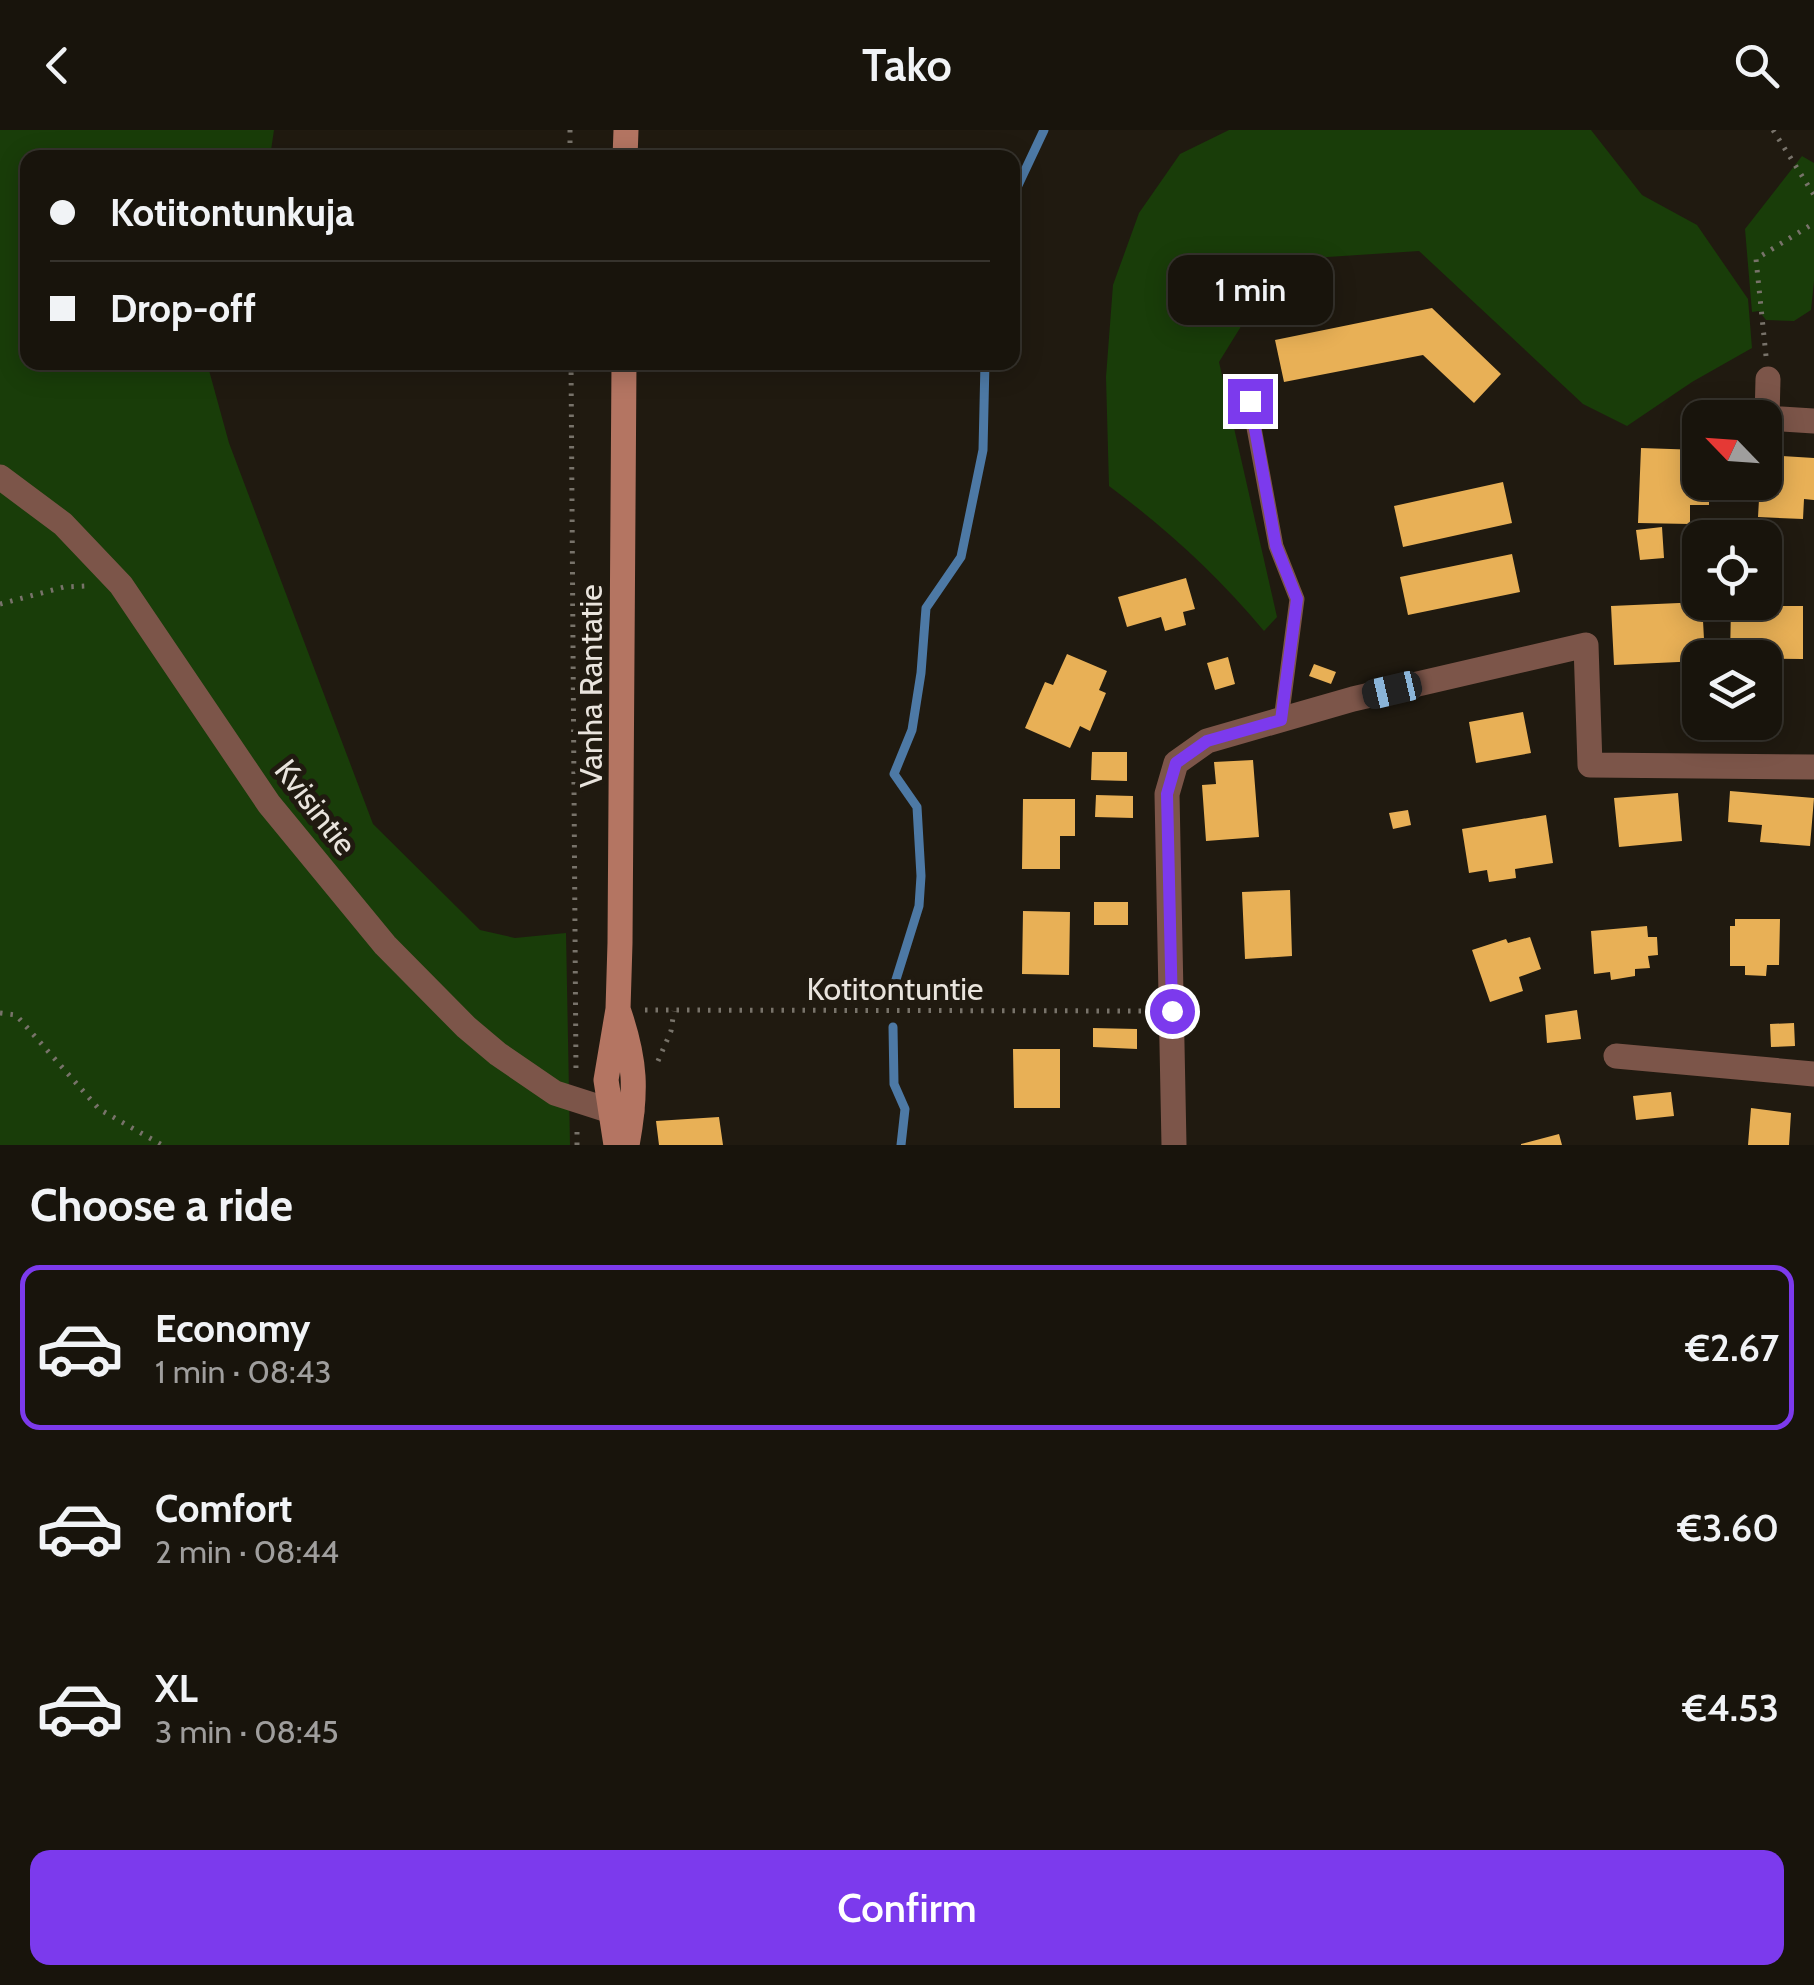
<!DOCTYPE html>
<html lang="en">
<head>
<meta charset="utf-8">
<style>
  body { margin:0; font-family:Cabin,sans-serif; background:#211d15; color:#f1f3f6; height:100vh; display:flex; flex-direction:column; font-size:38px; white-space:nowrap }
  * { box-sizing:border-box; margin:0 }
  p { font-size:32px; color:#9f9e9d }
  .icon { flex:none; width:55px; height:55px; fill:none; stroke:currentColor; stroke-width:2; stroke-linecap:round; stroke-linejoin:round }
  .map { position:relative; height:1015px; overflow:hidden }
  .side { display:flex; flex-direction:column; background:#18140c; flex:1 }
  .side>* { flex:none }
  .top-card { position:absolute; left:20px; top:20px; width:1000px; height:220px; border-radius:20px; box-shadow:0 5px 25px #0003,0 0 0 2px #36332d; display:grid; align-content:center; height:220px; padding:0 30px; background:#18140c }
  .needle { width:65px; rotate:295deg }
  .tools { position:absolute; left:1682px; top:270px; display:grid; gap:20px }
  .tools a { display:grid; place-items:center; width:100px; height:100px; border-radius:20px; background:#18140c; box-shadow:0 5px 25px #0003,0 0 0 2px #36332d; font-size:50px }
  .end { position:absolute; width:45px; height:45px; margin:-22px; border:12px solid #7c3aed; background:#fff; box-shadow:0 0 0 5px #fff }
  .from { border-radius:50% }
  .bubble { position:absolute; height:70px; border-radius:20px; background:#18140c; box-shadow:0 5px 25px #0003,0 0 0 2px #36332d; font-size:32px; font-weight:600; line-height:70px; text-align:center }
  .car { position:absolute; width:30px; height:60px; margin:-30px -15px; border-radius:12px; box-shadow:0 0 8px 2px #0007; background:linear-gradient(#222 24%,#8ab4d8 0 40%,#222 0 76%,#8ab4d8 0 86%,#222 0) }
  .top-card b { display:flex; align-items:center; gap:35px; height:95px; font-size:38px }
  .top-card b+b { border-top:2px solid #36332d }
  .top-card i { width:25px; height:25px; background:#f1f3f6 }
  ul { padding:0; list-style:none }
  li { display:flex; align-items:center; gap:30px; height:165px; margin:0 20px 15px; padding:0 10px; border:5px solid transparent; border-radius:20px }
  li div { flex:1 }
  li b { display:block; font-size:38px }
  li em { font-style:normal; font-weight:600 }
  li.current { border-color:#7c3aed }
  li>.icon { width:90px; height:90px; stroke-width:1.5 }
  h2 { padding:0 30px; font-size:45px; line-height:120px }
  .cta { display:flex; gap:20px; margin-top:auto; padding:20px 30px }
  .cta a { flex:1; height:115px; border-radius:20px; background:#7c3aed; color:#fff; font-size:40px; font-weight:600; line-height:115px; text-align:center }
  header { display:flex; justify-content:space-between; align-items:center; height:130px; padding:0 30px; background:#18140c; font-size:45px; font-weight:600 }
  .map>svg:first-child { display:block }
</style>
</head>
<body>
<header><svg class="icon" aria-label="back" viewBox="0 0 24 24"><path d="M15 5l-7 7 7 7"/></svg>Tako<svg class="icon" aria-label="search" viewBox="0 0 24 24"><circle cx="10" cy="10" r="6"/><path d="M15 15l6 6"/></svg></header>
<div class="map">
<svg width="1814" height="1015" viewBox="0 0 1814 1015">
  <rect width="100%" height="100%" fill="#201a10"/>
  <path fill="#193d09" d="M 0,0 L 274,0 L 270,27 L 28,28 L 28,232 L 207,233 L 229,313 L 373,694 L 480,800 L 515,808 L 566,803 L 570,1015 L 0,1015 Z
    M 1229,0 L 1591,0 L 1642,65 L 1697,95 L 1748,169 L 1752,218 L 1692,252 L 1627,296 L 1583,274 L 1419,121 L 1282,130 L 1219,232 L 1277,487 L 1264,501 C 1217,445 1167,399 1109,356 L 1106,247 L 1113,155 L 1139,83 L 1180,24 Z
    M 1802,26 L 1814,33 L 1814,151 L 1811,180 L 1794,191 L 1766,190 L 1759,181 L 1752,182 L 1745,99 Z"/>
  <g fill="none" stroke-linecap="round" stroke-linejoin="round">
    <path stroke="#4d79a5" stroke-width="9" d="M 1012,68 L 1044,0
      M 894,856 L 919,776 L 921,746 L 917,677 L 894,644 L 912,600 L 921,543 L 926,478 L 961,427 L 983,320 L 985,232
      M 893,897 L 894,954 L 905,979 L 901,1015"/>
  </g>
  <path fill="#e8b056" d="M 1432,178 L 1501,244 L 1474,273 L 1423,225 L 1284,252 L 1275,210 Z
    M 1641,318 L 1700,320 L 1700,352 L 1709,352 L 1709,375 L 1690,375 L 1690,394 L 1638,393 Z
    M 1765,325 L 1814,328 L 1814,370 L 1804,369 L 1803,389 L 1758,387 L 1760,352 L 1765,352 Z
    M 1503,352 L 1512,393 L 1403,417 L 1394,376 Z
    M 1662,397 L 1664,428 L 1640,430 L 1636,400 Z
    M 1512,424 L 1520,462 L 1408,485 L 1400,447 Z
    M 1186,448 L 1195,479 L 1183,482 L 1186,495 L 1165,501 L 1161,487 L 1127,497 L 1118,467 Z
    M 1702,472 L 1705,528 L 1700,528 L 1700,531 L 1614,535 L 1611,476 Z
    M 1731,476 L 1803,476 L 1803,529 L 1730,528 Z
    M 1067,524 L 1107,541 L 1099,560 L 1106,563 L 1090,601 L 1080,596 L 1070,618 L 1025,598 L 1045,552 L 1053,555 Z
    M 1228,527 L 1235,554 L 1215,560 L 1207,533 Z
    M 1314,534 L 1336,542 L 1331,554 L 1309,546 Z
    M 1523,582 L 1531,623 L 1476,633 L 1469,592 Z
    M 1092,622 L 1127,622 L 1127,651 L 1091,650 Z
    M 1253,630 L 1259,707 L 1206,711 L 1202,655 L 1216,654 L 1214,632 Z
    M 1730,661 L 1814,668 L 1810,716 L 1760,712 L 1762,695 L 1728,692 Z
    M 1678,663 L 1682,711 L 1619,717 L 1614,668 Z
    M 1096,665 L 1133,666 L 1133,688 L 1095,687 Z
    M 1023,669 L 1075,669 L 1075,706 L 1060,706 L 1060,739 L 1022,739 Z
    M 1408,680 L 1411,695 L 1393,699 L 1389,683 Z
    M 1546,685 L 1553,733 L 1515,739 L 1516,748 L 1489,752 L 1487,740 L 1469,743 L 1462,699 Z
    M 1290,760 L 1292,826 L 1245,829 L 1242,762 Z
    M 1094,772 L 1128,772 L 1128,795 L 1094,795 Z
    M 1023,781 L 1070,782 L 1069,845 L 1022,844 Z
    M 1735,789 L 1780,789 L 1779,835 L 1767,835 L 1766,846 L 1745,845 L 1745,836 L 1730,836 L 1730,796 L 1735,796 Z
    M 1647,796 L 1648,807 L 1657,807 L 1658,825 L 1648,826 L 1650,838 L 1635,839 L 1635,846 L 1611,850 L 1610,842 L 1594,844 L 1591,801 Z
    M 1530,807 L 1541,839 L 1519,847 L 1523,861 L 1490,872 L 1472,820 L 1506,809 L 1508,813 Z
    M 1577,880 L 1581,909 L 1547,913 L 1545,885 Z
    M 1794,893 L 1795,916 L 1771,917 L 1770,894 Z
    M 1093,898 L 1137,899 L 1137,919 L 1093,917 Z
    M 1013,919 L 1060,919 L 1060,978 L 1014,978 Z
    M 1671,962 L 1674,986 L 1636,990 L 1633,966 Z
    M 1751,978 L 1791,983 L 1789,1015 L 1748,1015 Z
    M 719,987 L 723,1015 L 659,1015 L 656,991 Z
    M 1559,1004 L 1562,1015 L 1521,1015 L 1521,1014 Z"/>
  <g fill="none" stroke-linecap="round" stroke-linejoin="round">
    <path stroke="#78736a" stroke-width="5" stroke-dasharray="2.5 8" stroke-linecap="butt" d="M 570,0 L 570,28
      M 1773,0 L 1814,65
      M 1766,226 L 1756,129 L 1814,93
      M 571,232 L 576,944
      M 0,474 L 64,457 L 85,456
      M 645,880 L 1144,881
      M 0,883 L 16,885 L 99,979 L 162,1015
      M 658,931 L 671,901 L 674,881
      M 577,1015 L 577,995"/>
    <path stroke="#7c5549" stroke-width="15" d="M 1249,271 L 1276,416 L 1297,469 L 1281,590"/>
    <path stroke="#7c5549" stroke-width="25" d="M 1731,285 L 1764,288
      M 1765,288 L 1814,291
      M 1767,288 L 1768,249
      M 0,347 L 63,394 L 121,455 L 269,674 L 385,815 L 466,897 L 498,924 L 555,963 L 608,980 L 632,981
      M 1616,926 L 1814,944
      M 1174,1015 L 1167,664 L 1176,633 L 1207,611 L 1353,569 L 1586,515 L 1590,635 L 1814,637"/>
    <path stroke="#b47562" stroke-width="25" d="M 625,28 L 626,0
      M 618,879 C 636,931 637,961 627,1015
      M 616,1015 L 606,950 L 618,879 L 620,813 L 624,232"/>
  </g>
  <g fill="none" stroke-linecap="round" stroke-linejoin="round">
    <path stroke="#7c3aed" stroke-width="12" d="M 1172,881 L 1167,664 L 1176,633 L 1207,611 L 1281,590 L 1297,469 L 1276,416 L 1250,271"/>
  </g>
  <g text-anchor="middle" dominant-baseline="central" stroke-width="10" stroke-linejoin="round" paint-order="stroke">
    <g font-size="32" fill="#e9e4dd" stroke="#201a10">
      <text transform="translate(590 556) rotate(-90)">Vanha Rantatie</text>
      <text transform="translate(316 677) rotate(52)">Kvisintie</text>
      <text x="895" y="858">Kotitontuntie</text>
    </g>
  </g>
</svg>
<div class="tools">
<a><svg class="needle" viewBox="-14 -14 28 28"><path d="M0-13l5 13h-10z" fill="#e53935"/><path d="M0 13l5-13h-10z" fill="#9f9e9d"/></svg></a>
<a><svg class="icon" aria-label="locate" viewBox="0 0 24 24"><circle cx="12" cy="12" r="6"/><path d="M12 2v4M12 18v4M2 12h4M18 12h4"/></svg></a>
<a><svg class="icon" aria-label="layers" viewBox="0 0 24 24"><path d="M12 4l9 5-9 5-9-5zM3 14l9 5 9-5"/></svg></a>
</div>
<i class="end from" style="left:1172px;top:881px"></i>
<i class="end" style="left:1250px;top:271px"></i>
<div class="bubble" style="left:1168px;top:125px;width:165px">1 min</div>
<i class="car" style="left:1392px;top:560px;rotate:257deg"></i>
<div class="top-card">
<b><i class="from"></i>Kotitontunkuja</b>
<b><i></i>Drop-off</b>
</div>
</div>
<section class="side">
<h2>Choose a ride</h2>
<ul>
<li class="current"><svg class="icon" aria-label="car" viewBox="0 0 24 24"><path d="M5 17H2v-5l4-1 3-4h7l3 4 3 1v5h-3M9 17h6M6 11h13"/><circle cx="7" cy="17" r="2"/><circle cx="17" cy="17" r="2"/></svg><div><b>Economy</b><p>1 min · 08:43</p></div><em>€2.67</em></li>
<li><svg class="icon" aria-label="car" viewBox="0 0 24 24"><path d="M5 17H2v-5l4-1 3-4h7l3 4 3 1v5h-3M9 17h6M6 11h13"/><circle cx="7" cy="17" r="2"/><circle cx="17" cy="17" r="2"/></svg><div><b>Comfort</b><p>2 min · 08:44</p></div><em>€3.60</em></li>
<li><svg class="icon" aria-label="car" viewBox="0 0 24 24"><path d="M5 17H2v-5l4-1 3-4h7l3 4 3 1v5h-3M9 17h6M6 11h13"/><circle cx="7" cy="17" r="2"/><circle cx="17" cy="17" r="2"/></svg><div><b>XL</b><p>3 min · 08:45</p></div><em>€4.53</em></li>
</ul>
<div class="cta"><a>Confirm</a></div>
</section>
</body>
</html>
